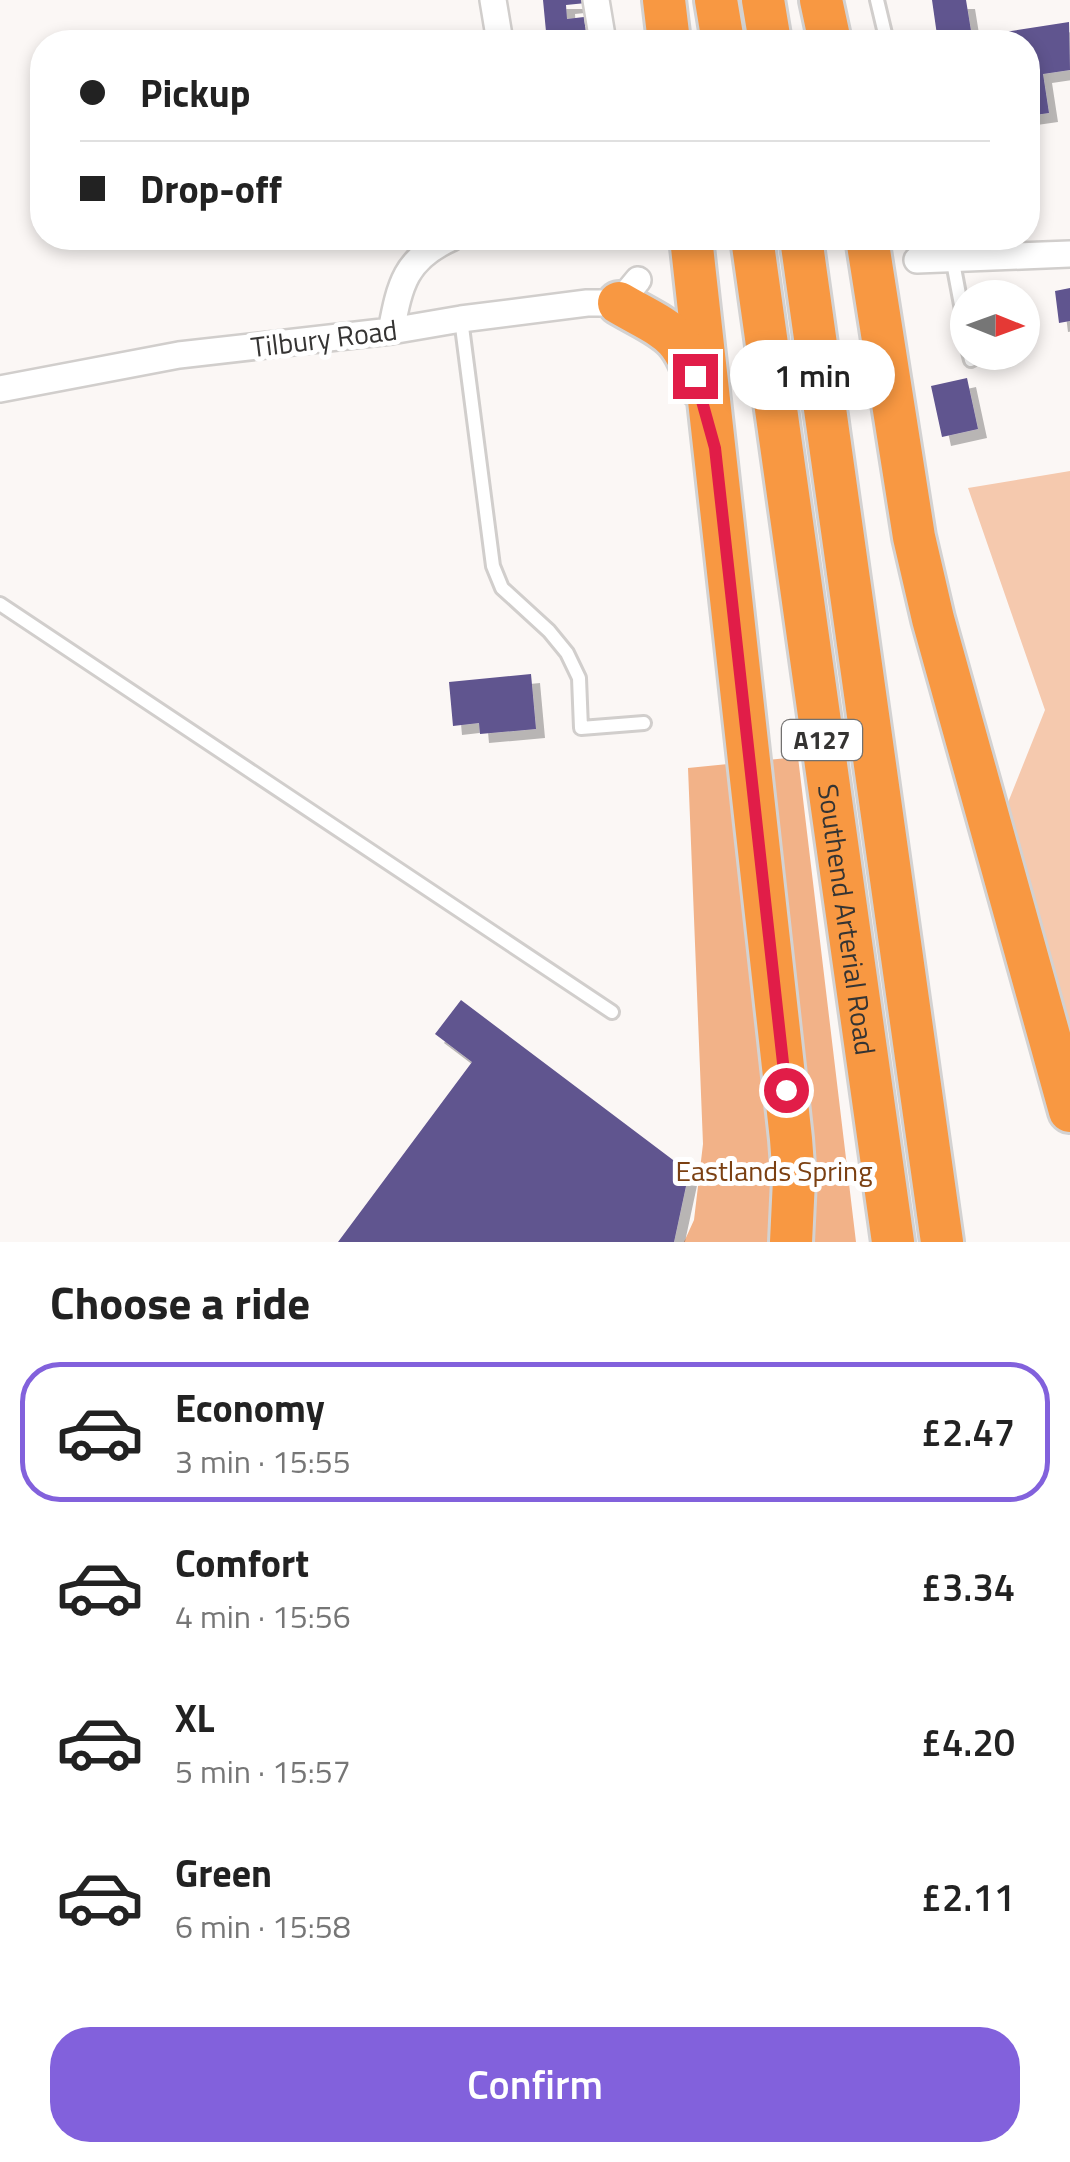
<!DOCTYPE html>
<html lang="en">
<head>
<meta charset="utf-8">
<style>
  body { margin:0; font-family:"Titillium Web",sans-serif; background:#f6f6f6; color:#222; height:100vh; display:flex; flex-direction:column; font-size:38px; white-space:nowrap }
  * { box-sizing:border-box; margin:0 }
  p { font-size:32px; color:#767676 }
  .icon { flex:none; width:55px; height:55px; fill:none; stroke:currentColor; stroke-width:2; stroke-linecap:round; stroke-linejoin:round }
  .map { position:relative; height:1242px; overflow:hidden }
  .drawer { display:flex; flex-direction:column; background:#fff; flex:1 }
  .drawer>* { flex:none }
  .banner { position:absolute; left:30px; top:30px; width:1010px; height:220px; border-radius:40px; box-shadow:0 5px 15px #0003; display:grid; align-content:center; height:220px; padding:0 50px; background:#fff }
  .needle { width:65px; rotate:91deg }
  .tools { position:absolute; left:950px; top:280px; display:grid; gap:20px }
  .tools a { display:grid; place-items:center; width:90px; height:90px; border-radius:50%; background:#fff; box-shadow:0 5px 15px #0003; font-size:50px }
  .end { position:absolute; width:45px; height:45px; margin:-22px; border:12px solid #e11d48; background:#fff; box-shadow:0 0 0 5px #fff }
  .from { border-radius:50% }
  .bubble { position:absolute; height:70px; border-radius:35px; background:#fff; box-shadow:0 5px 15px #0003; font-size:32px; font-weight:600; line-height:70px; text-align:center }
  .banner b { display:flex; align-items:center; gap:35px; height:95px; font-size:38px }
  .banner b+b { border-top:2px solid #e0e0e0 }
  .banner i { width:25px; height:25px; background:#222 }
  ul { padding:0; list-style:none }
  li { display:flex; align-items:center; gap:30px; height:140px; margin:0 20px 15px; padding:0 30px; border:5px solid transparent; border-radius:40px }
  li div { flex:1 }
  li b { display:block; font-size:38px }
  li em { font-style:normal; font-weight:600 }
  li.active { border-color:#8261dc }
  li>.icon { width:90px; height:90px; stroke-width:1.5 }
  h2 { padding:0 50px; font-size:45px; line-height:120px }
  .primary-button { display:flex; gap:20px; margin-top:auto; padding:20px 50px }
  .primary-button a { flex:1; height:115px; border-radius:40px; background:#8261dc; color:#fff; font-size:40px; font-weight:600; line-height:115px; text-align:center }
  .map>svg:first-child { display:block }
</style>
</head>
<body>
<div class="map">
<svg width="1070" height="1242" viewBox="0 0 1070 1242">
  <defs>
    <filter id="shadow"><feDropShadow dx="9" dy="9" stdDeviation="0" flood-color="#0004"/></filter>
  </defs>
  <rect width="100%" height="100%" fill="#fbf7f5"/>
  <path fill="#f5c9ae" d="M 1070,471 L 1070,1118 L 995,835 L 1045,710 L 968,488 Z"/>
  <path fill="#f2b288" d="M 798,757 L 856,1242 L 684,1242 L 694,1220 L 703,1144 L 688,768 Z"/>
  <path fill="#60548f" filter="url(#shadow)" d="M 543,0 L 586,0 L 586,3 L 566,5 L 567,19 L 584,17 L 587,42 L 547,42 Z
    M 932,0 L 966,0 L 972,37 L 1069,22 L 1070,70 L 1043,74 L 1049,113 L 1028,116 L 1028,42 L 938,42 Z
    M 1070,288 L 1070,321 L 1059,323 L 1055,291 Z
    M 967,378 L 978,429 L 942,437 L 931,386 Z
    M 531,674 L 536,729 L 480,734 L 479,723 L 453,726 L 449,682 Z
    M 461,1000 L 689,1172 L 674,1242 L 338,1242 L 472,1062 L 435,1034 Z"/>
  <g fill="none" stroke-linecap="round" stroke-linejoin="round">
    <g stroke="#d1cecc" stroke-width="18">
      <path id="service" d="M 877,0 L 887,42
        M 952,257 L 968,342
        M 461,319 L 493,566 L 502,588 L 549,631 L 567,653 L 579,678 L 581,728 L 644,723
        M 969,352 L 971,360
        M 0,604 L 612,1012"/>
    </g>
    <g stroke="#d1cecc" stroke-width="30">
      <path id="minor" d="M 493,0 L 500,42
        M 596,0 L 603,42
        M 917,260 L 1070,254
        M 391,331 C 400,284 405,259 451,238
        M 0,389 L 179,355 L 391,331 L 461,319 L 587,303 L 619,303 L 638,280"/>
    </g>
    <g stroke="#d3d2d2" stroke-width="48">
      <g id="trunk">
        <path d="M 664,0 L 669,42"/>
        <path d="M 716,0 L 723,42"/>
        <path d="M 763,0 L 770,42"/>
        <path d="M 821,0 L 830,42"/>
        <path d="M 691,238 L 791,1139 L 794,1180 L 791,1242"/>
        <path id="s1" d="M 752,238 L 893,1242"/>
        <path d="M 801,238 L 942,1242"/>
        <path d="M 867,238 L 914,537 L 933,619 L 1070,1111"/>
        <path d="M 619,303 C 665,330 682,330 698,385"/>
      </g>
    </g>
    <use href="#service" stroke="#fff" stroke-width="12"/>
    <use href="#minor" stroke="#fff" stroke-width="25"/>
    <use href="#trunk" stroke="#f89842" stroke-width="42"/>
  </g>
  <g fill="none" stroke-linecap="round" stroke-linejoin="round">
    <path stroke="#e11d48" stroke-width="12" d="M 695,376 L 715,448 L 786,1090"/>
  </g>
  <g text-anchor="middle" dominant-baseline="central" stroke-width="10" stroke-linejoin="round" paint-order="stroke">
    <rect fill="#fff" stroke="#727170" stroke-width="2.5" x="782" y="720" width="80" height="40" rx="8"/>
    <g font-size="25" font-weight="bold" fill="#353433">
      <text x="822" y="740">A127</text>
    </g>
    <g font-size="28" fill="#353433" stroke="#fff">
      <text transform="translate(324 338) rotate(-7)">Tilbury Road</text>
      <text stroke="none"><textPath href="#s1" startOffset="688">Southend Arterial Road</textPath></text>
    </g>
    <g font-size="28" fill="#7b4012" stroke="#fff">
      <text x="774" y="1170">Eastlands Spring</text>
    </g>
  </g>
</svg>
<div class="tools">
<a><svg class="needle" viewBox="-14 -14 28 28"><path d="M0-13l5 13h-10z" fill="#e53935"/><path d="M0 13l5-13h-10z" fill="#767676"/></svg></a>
</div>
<i class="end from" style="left:786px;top:1090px"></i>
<i class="end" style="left:695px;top:376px"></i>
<div class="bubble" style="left:730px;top:340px;width:165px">1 min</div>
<div class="banner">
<b><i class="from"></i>Pickup</b>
<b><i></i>Drop-off</b>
</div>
</div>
<section class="drawer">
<h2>Choose a ride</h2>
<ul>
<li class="active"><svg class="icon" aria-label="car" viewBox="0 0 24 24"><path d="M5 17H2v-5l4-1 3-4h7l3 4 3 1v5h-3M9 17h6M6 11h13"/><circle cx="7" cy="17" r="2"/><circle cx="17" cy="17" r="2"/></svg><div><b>Economy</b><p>3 min · 15:55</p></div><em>£2.47</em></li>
<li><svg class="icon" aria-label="car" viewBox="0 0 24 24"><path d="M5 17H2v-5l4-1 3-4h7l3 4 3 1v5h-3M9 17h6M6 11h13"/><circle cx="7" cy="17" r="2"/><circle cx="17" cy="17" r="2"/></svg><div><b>Comfort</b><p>4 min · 15:56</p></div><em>£3.34</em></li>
<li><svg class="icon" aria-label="car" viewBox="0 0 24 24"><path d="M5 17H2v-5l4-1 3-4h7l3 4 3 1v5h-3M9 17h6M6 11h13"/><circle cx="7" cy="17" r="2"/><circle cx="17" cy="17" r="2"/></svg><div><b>XL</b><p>5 min · 15:57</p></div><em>£4.20</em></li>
<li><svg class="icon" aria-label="car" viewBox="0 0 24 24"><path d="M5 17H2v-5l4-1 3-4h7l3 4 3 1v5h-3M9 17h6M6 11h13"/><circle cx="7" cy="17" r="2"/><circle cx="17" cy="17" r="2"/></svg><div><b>Green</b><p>6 min · 15:58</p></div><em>£2.11</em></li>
</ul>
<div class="primary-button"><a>Confirm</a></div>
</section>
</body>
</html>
